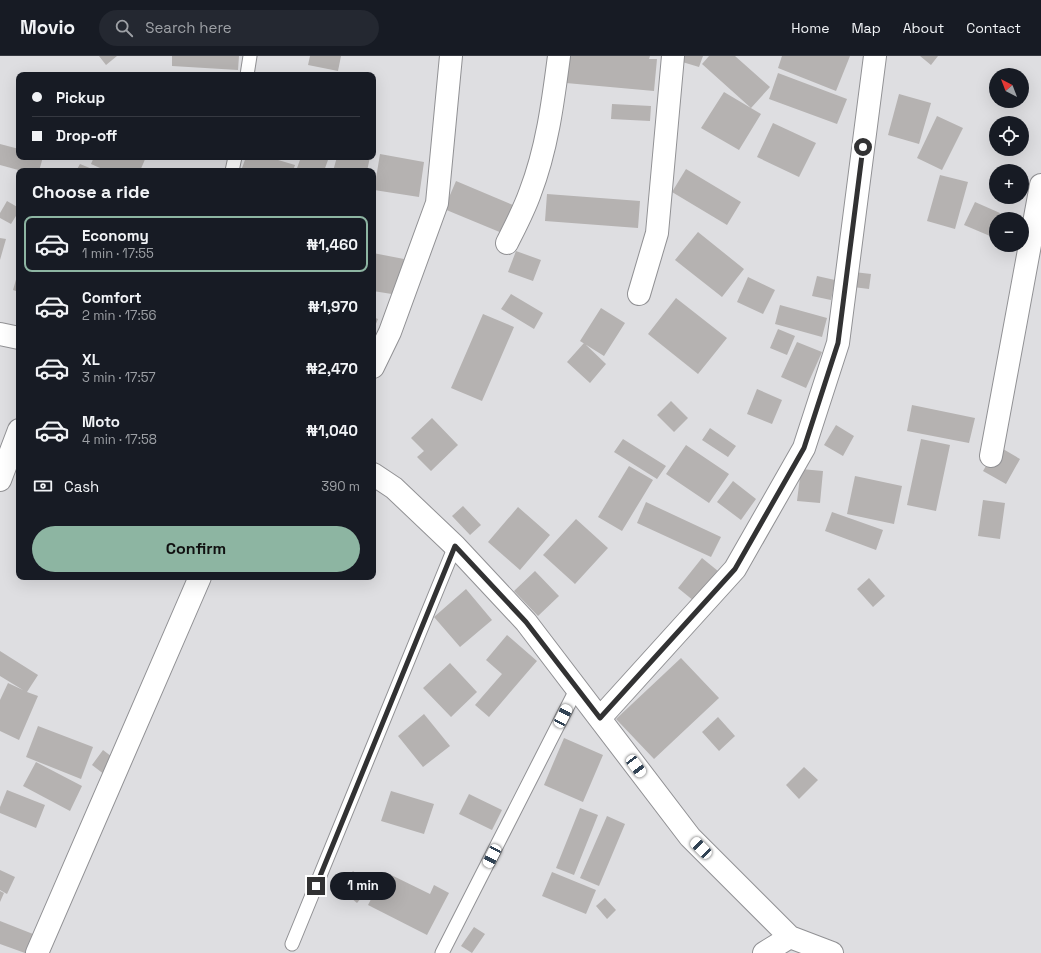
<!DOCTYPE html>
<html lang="en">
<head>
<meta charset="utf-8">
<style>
  body { margin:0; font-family:"Space Grotesk",sans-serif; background:#242831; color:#f1f3f6; height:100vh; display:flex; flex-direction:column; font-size:15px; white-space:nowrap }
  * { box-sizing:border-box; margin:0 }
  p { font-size:13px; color:#9ea1a6 }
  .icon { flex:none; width:22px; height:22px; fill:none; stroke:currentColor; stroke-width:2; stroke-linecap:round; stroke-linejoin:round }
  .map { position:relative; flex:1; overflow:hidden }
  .drawer { position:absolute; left:16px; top:112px; width:360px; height:412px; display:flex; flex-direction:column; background:#171b24; border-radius:8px; box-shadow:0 4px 16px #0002 }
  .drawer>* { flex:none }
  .top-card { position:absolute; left:16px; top:16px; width:360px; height:88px; border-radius:8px; box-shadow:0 4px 16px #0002; display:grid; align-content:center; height:88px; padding:0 16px; background:#171b24 }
  .needle { width:26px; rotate:318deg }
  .controls { position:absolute; left:989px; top:12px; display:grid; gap:8px }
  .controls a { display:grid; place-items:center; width:40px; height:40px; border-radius:50%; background:#171b24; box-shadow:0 4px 16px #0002; font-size:20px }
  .end { position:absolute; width:18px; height:18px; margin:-9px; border:5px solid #323233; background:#fff; box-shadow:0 0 0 2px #fff }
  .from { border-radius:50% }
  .bubble { position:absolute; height:28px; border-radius:14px; background:#171b24; box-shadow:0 4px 16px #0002; font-size:13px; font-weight:800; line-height:28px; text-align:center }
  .car { position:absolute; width:12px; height:24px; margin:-12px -6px; border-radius:5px; box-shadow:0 0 3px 1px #0007; background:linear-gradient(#fff 24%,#345 0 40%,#fff 0 76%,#345 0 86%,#fff 0) }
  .top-card b { display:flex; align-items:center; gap:14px; height:38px; font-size:15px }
  .top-card b+b { border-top:1px solid #363941 }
  .top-card i { width:10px; height:10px; background:#f1f3f6 }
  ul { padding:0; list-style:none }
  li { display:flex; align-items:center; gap:12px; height:56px; margin:0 8px 6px; padding:0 8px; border:2px solid transparent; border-radius:8px }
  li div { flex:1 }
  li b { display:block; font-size:15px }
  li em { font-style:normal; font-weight:800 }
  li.on { border-color:#8db5a2 }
  li>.icon { width:36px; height:36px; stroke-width:1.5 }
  h2 { padding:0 16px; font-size:18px; line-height:48px }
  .pay { display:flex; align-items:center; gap:10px; height:44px; padding:0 16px; font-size:15px }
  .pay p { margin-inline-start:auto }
  .action { display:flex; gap:8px; margin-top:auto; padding:8px 16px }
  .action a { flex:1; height:46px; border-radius:24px; background:#8db5a2; color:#111; font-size:16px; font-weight:800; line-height:46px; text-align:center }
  header { display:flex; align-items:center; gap:24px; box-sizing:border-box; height:56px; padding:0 20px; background:#171b24; border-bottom:1px solid #363941 }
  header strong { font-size:19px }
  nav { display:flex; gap:22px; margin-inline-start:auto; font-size:14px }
  .search { width:280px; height:36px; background:#242831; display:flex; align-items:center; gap:10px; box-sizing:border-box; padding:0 14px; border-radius:22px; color:#9ea1a6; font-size:15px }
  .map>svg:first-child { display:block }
</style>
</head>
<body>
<header>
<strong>Movio</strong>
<div class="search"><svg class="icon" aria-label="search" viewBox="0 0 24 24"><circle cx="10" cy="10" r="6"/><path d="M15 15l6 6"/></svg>Search here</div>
<nav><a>Home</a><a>Map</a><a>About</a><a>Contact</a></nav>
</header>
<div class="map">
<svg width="1041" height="897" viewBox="0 0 1041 897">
  <rect width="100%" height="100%" fill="#dedee1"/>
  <path fill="#b5b2b1" d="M 99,0 L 117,0 L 106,9 Z
    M 172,0 L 239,0 L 238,14 L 172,10 Z
    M 310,0 L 341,0 L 338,15 L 308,9 Z
    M 568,0 L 650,0 L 649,3 L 657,3 L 654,35 L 566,27 Z
    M 680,0 L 703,0 L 699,11 L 679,5 Z
    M 709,0 L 735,0 L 770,31 L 751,52 L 702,8 Z
    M 782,0 L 850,0 L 836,35 L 778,12 Z
    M 920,0 L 938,0 L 931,9 Z
    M 778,17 L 847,43 L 837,68 L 769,43 Z
    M 724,36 L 761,58 L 739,94 L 701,72 Z
    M 899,38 L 931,47 L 919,88 L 888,79 Z
    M 612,48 L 651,50 L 650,65 L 611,63 Z
    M 937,60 L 963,72 L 942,114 L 917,102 Z
    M 773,67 L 816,87 L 799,121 L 757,101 Z
    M 0,88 L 19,93 L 19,101 L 43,101 L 39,115 L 22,115 L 0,109 Z
    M 380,98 L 424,106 L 419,141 L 374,134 Z
    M 94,101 L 146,101 L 140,115 L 107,115 L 91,108 Z
    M 246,101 L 268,101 L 295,109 L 293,115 L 253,115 L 242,112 Z
    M 301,101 L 321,101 L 328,104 L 324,115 L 296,115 Z
    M 337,101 L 370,101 L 367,115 L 333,115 Z
    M 80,108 L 97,115 L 76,115 Z
    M 686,113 L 741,146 L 727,169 L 672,136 Z
    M 940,119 L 968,126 L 955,173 L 927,165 Z
    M 456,125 L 513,149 L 502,177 L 444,153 Z
    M 547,138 L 640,145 L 638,172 L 545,165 Z
    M 7,145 L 19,152 L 19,155 L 11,168 L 0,162 L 0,157 Z
    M 975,146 L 1000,157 L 990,180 L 964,169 Z
    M 698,176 L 744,213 L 722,241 L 675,204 Z
    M 0,182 L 6,183 L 0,204 Z
    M 516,195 L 541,204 L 533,225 L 508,216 Z
    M 373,197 L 404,203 L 398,239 L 373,235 Z
    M 19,213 L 19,236 L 13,234 Z
    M 854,216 L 871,218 L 869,233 L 853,231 Z
    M 817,220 L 835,224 L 831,244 L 812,240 Z
    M 748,221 L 775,234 L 763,258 L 737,246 Z
    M 511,238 L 543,257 L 534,273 L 501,253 Z
    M 676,242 L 727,282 L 698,318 L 648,278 Z
    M 780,249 L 827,262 L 822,281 L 775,268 Z
    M 601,252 L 625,267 L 604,300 L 580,285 Z
    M 483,258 L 514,271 L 482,345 L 451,332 Z
    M 373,261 L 378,263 L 373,275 Z
    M 778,273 L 795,280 L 787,299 L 770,292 Z
    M 797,286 L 822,296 L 806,332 L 781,321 Z
    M 584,287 L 606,308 L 590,327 L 567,306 Z
    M 757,333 L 782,344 L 772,368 L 747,358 Z
    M 671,345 L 688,362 L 674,376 L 657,359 Z
    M 912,349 L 975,362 L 969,387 L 907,375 Z
    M 432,362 L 458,389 L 431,415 L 417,401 L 424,395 L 411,382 Z
    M 836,369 L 854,380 L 843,400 L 824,389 Z
    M 710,372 L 736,390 L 728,401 L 702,384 Z
    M 623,383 L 666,410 L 657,423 L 614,396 Z
    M 921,383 L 950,389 L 936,455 L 907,449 Z
    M 686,389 L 729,418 L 709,447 L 666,418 Z
    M 998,390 L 1020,403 L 1006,428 L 983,415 Z
    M 629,410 L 653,424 L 622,475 L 598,461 Z
    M 801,413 L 823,415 L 820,447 L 797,445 Z
    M 855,420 L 902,430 L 894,468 L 847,458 Z
    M 733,425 L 756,443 L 741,464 L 717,446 Z
    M 983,444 L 1005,447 L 1000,483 L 978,480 Z
    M 646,446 L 721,481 L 711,501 L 637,467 Z
    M 463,450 L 481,469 L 470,479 L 452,460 Z
    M 518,451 L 550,479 L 520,514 L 488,486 Z
    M 832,456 L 883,474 L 876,494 L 825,475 Z
    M 576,463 L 608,492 L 575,528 L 543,499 Z
    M 702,502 L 718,515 L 694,545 L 678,532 Z
    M 535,515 L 559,540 L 538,560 L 514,535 Z
    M 869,522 L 885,540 L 873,551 L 857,533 Z
    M 466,533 L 492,564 L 460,591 L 434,561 Z
    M 507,579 L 537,605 L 489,661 L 475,649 L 502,618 L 486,604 Z
    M 0,595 L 38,619 L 27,636 L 38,640 L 19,684 L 0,675 L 0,644 L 8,627 L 23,634 L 0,620 Z
    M 681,602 L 719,642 L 654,703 L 616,663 Z
    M 450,607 L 477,636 L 451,661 L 423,632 Z
    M 424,658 L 450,690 L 423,711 L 398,680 Z
    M 718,661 L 735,680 L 719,695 L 702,676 Z
    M 38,670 L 93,691 L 81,723 L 26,701 Z
    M 564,682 L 603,699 L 583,746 L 544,729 Z
    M 103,694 L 120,707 L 109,722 L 92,709 Z
    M 36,706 L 82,730 L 70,755 L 23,730 Z
    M 804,711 L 818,724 L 799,743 L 786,729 Z
    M 7,734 L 45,749 L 36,772 L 0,757 L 0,751 Z
    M 391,735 L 434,748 L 424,778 L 381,765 Z
    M 469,738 L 502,754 L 492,774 L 459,758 Z
    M 580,752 L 598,759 L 574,819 L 556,812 Z
    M 607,760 L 625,768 L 599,830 L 580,822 Z
    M 0,814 L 15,821 L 7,838 L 0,834 Z
    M 353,815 L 371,830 L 357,847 L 339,832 Z
    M 385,816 L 430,838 L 434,829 L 449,837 L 427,879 L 368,849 Z
    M 552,816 L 596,834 L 586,858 L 542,840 Z
    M 0,835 L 4,837 L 0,846 Z
    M 605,842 L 616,854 L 607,863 L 596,850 Z
    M 0,865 L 33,878 L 25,897 L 0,888 Z
    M 474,871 L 485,878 L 472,897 L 461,890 Z"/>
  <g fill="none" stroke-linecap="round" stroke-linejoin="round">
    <g stroke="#919194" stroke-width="15">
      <path id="service" d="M 247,19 L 250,0
        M 232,115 L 235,101
        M 292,888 L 455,490
        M 442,897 L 577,632"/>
    </g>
    <g stroke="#919194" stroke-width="24">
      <path id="minor" d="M 507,187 C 515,171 524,154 530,137 C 547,93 553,46 559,0
        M 639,238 L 657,177 L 673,0
        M 0,278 L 19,282
        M 373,311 L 390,276 L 437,147 L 451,0
        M 991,400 L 1041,129
        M 373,418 L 394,432 L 455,490 L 526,566 L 690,781 L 790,881 L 832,897
        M 0,424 L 19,374
        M 600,662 L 735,513 L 804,392 L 838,287 L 875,0
        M 37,897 L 200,521
        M 764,897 L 790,881"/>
    </g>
    <use href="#service" stroke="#fff" stroke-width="13"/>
    <use href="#minor" stroke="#fff" stroke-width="22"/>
  </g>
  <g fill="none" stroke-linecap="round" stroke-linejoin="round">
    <path stroke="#323233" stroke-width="5" d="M 316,830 L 455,490 L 526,566 L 600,662 L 735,513 L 804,392 L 838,287 L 863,91"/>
  </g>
</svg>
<div class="controls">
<a><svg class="needle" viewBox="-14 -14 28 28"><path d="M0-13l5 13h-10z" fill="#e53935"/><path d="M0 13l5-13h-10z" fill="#9ea1a6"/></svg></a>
<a><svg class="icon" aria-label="locate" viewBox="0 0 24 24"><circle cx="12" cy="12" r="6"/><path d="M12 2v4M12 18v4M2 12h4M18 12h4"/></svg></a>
<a>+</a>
<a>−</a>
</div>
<i class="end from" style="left:863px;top:91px"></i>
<i class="end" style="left:316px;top:830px"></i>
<div class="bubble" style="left:330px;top:816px;width:66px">1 min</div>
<i class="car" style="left:563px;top:660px;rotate:27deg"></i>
<i class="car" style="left:636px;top:710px;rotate:143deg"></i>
<i class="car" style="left:701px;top:792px;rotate:315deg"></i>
<i class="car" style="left:492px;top:800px;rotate:207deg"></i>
<div class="top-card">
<b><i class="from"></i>Pickup</b>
<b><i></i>Drop-off</b>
</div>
<section class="drawer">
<h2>Choose a ride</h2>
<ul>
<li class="on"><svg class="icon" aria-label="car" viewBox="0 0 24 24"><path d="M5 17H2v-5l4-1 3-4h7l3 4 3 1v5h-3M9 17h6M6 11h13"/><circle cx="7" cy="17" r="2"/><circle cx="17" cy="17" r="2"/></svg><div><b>Economy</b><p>1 min · 17:55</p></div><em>₦1,460</em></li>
<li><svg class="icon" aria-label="car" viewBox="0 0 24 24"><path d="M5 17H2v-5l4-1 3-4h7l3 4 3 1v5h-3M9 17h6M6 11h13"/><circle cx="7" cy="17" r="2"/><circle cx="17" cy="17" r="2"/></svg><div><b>Comfort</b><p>2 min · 17:56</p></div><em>₦1,970</em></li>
<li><svg class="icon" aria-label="car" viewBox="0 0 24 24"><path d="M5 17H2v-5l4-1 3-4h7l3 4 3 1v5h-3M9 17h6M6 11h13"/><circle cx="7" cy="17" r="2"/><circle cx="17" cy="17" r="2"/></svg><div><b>XL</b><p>3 min · 17:57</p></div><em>₦2,470</em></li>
<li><svg class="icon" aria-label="car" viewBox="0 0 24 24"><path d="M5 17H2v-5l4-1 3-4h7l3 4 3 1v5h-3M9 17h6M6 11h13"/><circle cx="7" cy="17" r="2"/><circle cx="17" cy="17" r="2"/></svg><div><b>Moto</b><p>4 min · 17:58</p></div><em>₦1,040</em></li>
</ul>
<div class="pay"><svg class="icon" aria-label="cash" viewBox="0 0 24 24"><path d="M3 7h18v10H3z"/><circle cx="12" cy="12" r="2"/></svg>Cash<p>390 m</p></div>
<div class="action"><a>Confirm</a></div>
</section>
</div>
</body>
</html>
